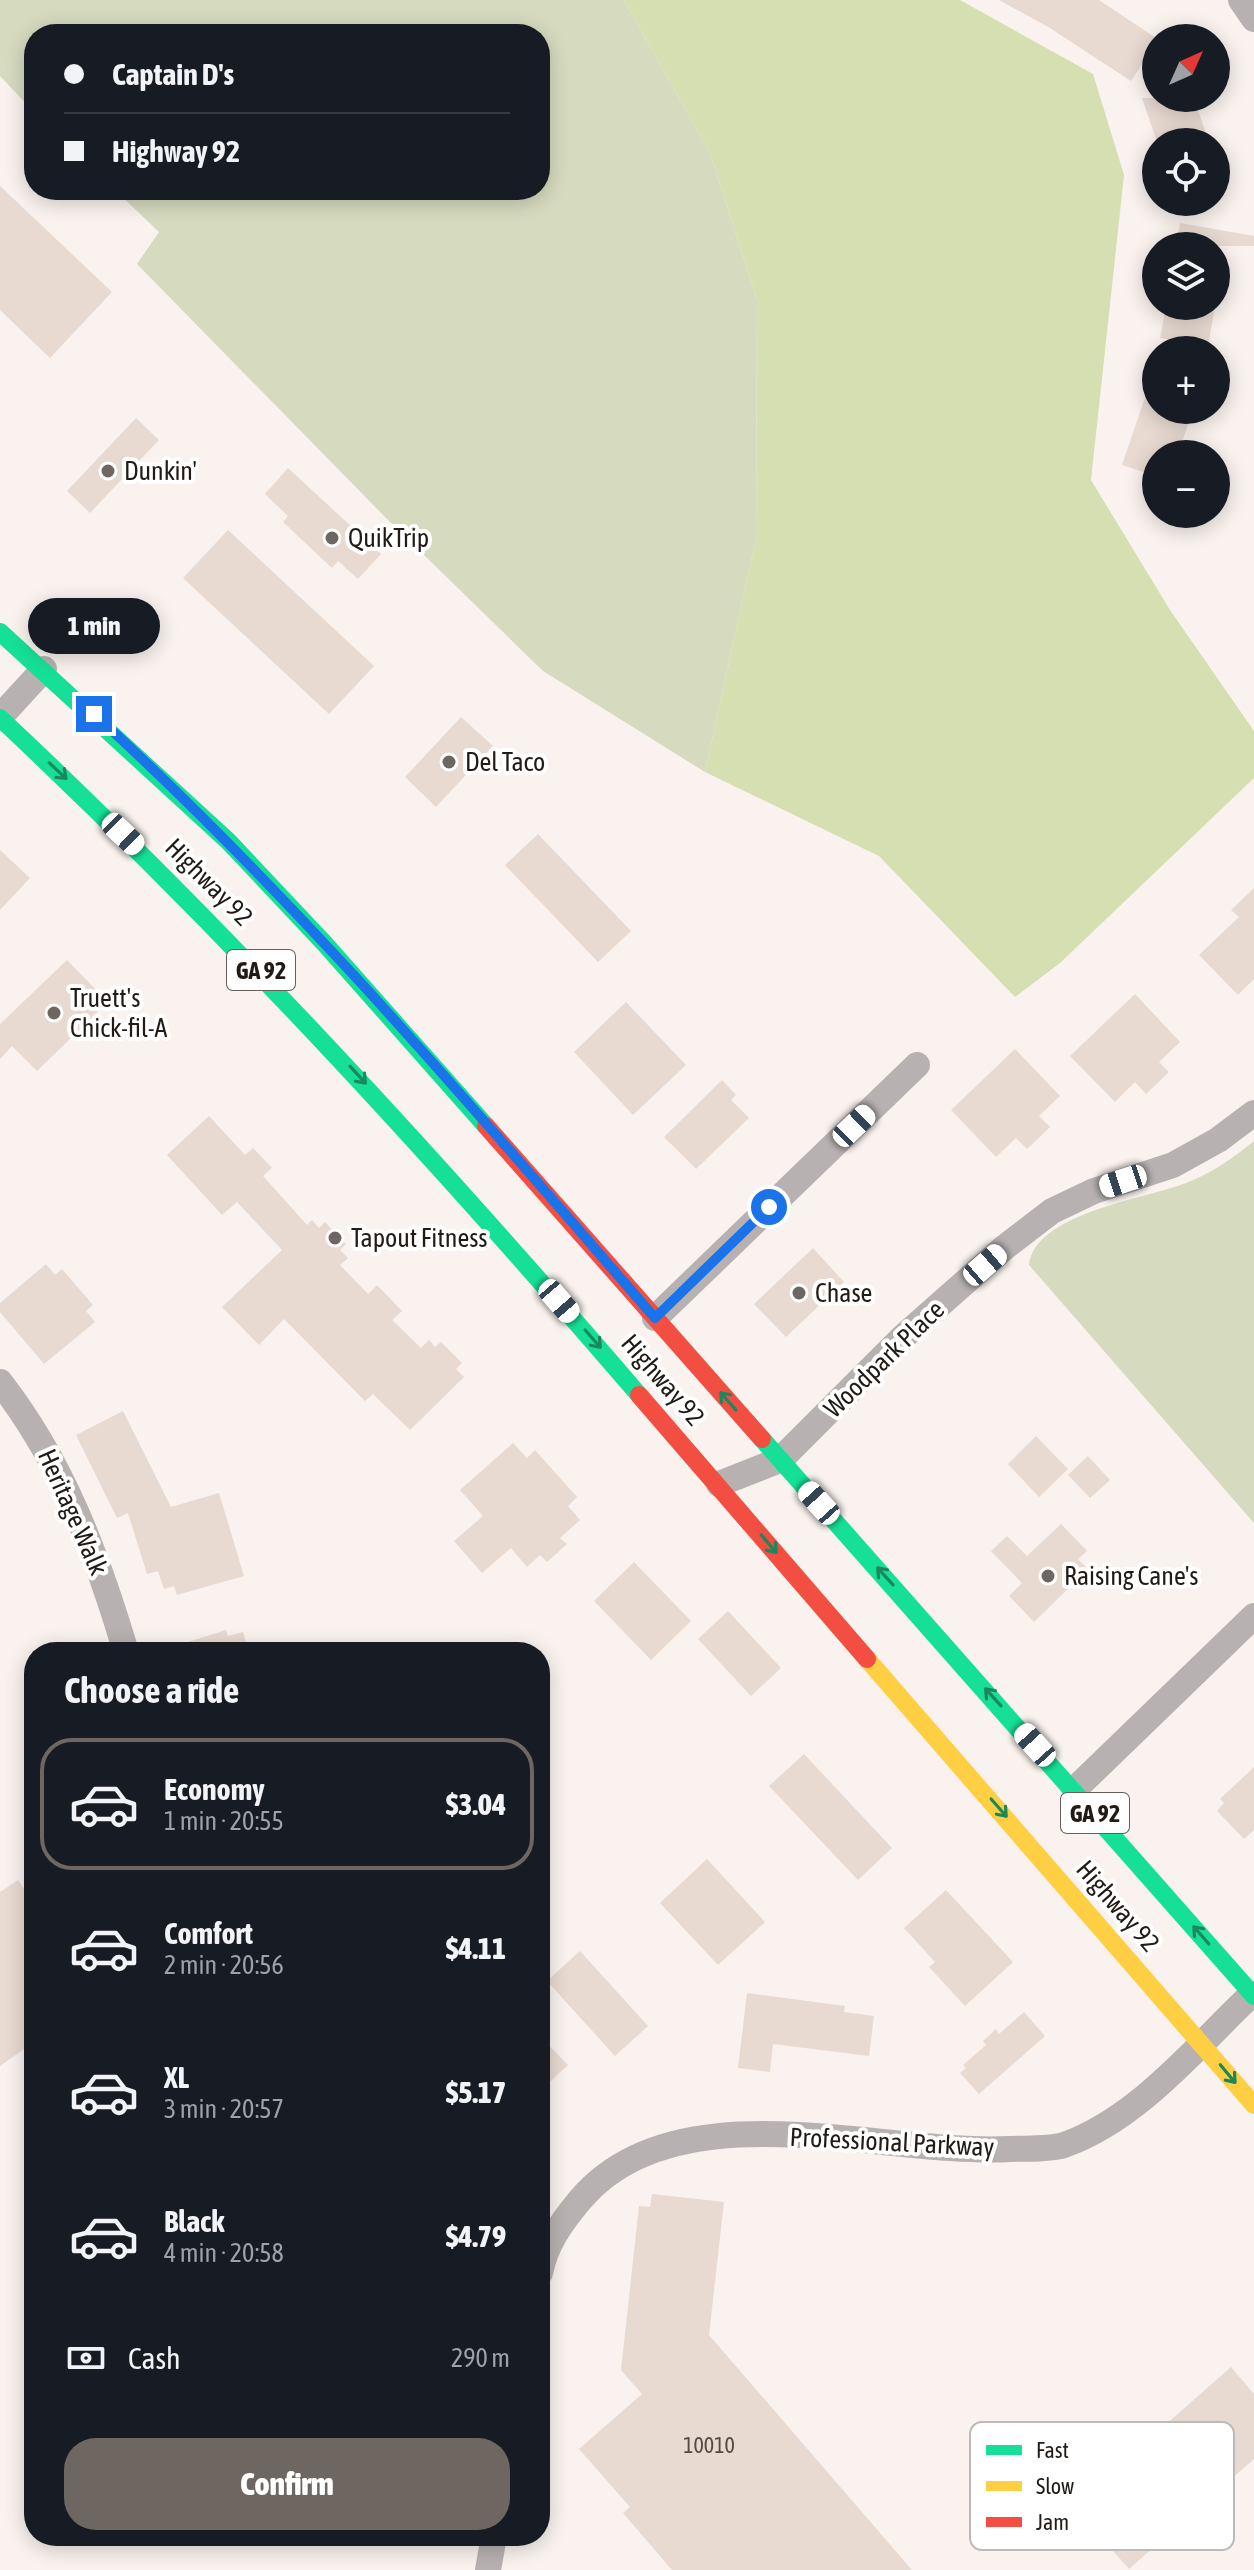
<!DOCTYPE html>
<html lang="en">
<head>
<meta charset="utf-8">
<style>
  body { margin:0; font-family:"Asap Condensed",sans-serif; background:#242831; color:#f1f3f6; height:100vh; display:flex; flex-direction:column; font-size:30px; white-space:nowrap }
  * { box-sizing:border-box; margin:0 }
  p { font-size:26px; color:#9ea1a6 }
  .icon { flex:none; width:44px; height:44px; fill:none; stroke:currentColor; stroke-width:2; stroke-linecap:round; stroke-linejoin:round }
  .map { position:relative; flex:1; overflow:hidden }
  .details { position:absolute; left:24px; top:1642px; width:526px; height:904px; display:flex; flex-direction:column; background:#171b24; border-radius:32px; box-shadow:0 4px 20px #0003 }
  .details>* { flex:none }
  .guide { position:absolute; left:24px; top:24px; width:526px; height:176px; border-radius:32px; box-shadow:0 4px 20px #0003; display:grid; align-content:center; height:176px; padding:0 40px; background:#171b24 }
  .needle { width:52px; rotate:45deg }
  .buttons { position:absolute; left:1142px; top:24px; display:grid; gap:16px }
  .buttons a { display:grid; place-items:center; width:88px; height:88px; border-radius:50%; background:#171b24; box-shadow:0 4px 20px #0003; font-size:40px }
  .end { position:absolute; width:36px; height:36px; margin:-18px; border:10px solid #1a73e8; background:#fff; box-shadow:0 0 0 4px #fff }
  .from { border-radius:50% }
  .bubble { position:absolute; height:56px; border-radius:28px; background:#171b24; box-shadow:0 4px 20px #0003; font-size:26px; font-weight:800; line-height:56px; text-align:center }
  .car { position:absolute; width:24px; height:48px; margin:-24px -12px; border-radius:10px; box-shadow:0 0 6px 2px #0007; background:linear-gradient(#fff 24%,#345 0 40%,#fff 0 76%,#345 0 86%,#fff 0) }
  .guide b { display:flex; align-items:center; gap:28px; height:76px; font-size:30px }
  .guide b+b { border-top:2px solid #363941 }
  .guide i { width:20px; height:20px; background:#f1f3f6 }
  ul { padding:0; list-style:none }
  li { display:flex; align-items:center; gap:24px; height:132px; margin:0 16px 12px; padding:0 24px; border:4px solid transparent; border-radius:32px }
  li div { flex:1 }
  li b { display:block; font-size:30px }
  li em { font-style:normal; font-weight:800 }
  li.current { border-color:#6d6661 }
  li>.icon { width:72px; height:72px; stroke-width:1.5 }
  h2 { padding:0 40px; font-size:36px; line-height:96px }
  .pay { display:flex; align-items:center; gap:20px; height:88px; padding:0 40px; font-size:30px }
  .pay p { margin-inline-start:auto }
  .cta { display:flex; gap:16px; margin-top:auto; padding:16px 40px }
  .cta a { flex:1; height:92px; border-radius:32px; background:#6d6661; color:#fff; font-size:32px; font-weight:800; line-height:92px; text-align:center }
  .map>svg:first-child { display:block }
</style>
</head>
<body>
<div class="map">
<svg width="1254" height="2570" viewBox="0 0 1254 2570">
  <rect width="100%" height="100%" fill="#f9f2ee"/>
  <path fill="#d6dabf" d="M 0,0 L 624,0 L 710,153 L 757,300 L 756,539 L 705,772 L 543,671 L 387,519 L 137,264 L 159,232 L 115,190 L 540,190 L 540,34 L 34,34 L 34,112 L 0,76 Z
    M 1254,1141 L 1254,1523 L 1029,1265 C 1035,1213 1145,1199 1186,1183 C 1212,1173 1232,1159 1254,1141 Z"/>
  <path fill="#d6dfb2" d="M 624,0 L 960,0 L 1093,74 L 1124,175 L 1091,480 L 1170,610 L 1254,731 L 1254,778 L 1060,963 L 1015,997 L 879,856 L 705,772 L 756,539 L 757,300 L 710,153 Z"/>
  <path fill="#e8dad1" d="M 999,0 L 1099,0 L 1156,38 L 1156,43 L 1131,81 L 1050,28 Z
    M 1142,98 L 1194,98 L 1209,142 L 1157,142 Z
    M 0,186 L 112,292 L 50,358 L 0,310 Z
    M 1180,223 L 1254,236 L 1254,246 L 1176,246 Z
    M 1166,306 L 1215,306 L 1208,346 L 1160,338 Z
    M 1153,374 L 1156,374 L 1156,410 L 1193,410 L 1178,454 L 1156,454 L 1156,476 L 1122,465 Z
    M 136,418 L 159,440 L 90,513 L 67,491 Z
    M 288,468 L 381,554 L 358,579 L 338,561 L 332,568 L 283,522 L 288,516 L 265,494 Z
    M 228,530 L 374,666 L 329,714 L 183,578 Z
    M 461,717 L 493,746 L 436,807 L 405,777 Z
    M 538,834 L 631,931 L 598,962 L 505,865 Z
    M 0,850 L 30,878 L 0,910 Z
    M 1254,888 L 1254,979 L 1238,995 L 1199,955 L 1239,917 L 1231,910 Z
    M 67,960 L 108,1002 L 37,1071 L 12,1046 L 0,1059 L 0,1024 Z
    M 1135,994 L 1180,1042 L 1159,1062 L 1169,1072 L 1146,1094 L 1135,1082 L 1115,1102 L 1070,1056 Z
    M 626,1002 L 686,1065 L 633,1115 L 574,1052 Z
    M 1015,1049 L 1060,1096 L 1039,1116 L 1050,1127 L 1027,1149 L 1016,1138 L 996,1157 L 951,1110 Z
    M 722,1080 L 736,1095 L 731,1100 L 749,1118 L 696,1169 L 664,1137 Z
    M 209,1116 L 245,1155 L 253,1148 L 272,1168 L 263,1176 L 307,1225 L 312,1220 L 319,1228 L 325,1222 L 346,1244 L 340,1250 L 348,1258 L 340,1265 L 368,1294 L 377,1285 L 402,1311 L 392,1320 L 421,1348 L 429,1340 L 435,1347 L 441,1342 L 462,1363 L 456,1369 L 464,1377 L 410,1430 L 373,1394 L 365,1401 L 284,1319 L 259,1345 L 222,1307 L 282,1250 L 237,1202 L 222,1215 L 167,1155 Z
    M 813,1248 L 844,1282 L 786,1337 L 754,1304 Z
    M 46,1264 L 55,1275 L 62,1269 L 93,1305 L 86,1311 L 95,1322 L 44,1364 L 0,1312 L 0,1303 Z
    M 123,1411 L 171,1507 L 219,1493 L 244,1576 L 177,1595 L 174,1586 L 164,1589 L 158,1571 L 147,1574 L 128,1513 L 117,1518 L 76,1435 Z
    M 1036,1436 L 1068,1469 L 1039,1497 L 1008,1464 Z
    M 513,1443 L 527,1458 L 535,1450 L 577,1497 L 568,1506 L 580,1520 L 560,1538 L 567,1544 L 547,1562 L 540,1555 L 527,1567 L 511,1548 L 482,1573 L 454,1541 L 483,1516 L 460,1490 Z
    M 1088,1456 L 1110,1480 L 1090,1498 L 1068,1475 Z
    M 1061,1524 L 1087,1551 L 1078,1559 L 1088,1569 L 1034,1622 L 1009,1596 L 1022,1583 L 991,1551 L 1007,1536 L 1027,1556 Z
    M 634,1562 L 691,1621 L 651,1660 L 594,1601 Z
    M 728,1611 L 781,1668 L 751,1696 L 698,1639 Z
    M 226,1630 L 228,1636 L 243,1632 L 249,1652 L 170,1652 L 169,1648 Z
    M 804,1754 L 892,1848 L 858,1880 L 769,1786 Z
    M 1254,1767 L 1254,1830 L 1244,1839 L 1217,1811 L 1224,1803 L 1220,1799 Z
    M 707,1859 L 765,1922 L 718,1965 L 660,1903 Z
    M 18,1880 L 27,1893 L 34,1888 L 34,2042 L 0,2066 L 0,1892 Z
    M 946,1890 L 1013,1962 L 965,2006 L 929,1967 L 935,1962 L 904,1928 Z
    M 580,1951 L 648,2026 L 615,2056 L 547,1981 Z
    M 747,1993 L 845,2006 L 844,2012 L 874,2016 L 869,2056 L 773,2044 L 770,2072 L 738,2068 Z
    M 1024,2012 L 1045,2036 L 979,2094 L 960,2073 L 966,2068 L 963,2065 L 986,2045 L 983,2041 L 996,2029 L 999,2034 Z
    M 540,2036 L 568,2065 L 540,2091 Z
    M 652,2194 L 724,2202 L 709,2335 L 912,2570 L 672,2570 L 623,2513 L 630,2507 L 579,2449 L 642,2394 L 621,2370 L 639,2206 L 650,2207 Z
    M 1231,2367 L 1254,2394 L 1254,2459 L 1129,2569 L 1073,2506 Z"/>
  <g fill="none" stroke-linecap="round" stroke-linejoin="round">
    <path stroke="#b7b2b1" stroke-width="26" d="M 1241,0 L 1254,19
      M 0,717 L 44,669
      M 655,1318 L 917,1065
      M 0,1382 C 63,1463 97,1555 126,1652
      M 719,1484 L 780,1460 L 903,1337 L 1005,1247 L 1052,1211 L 1094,1191 L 1173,1165 L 1218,1140 L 1254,1113
      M 1075,1789 L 1254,1616
      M 540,2273 C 546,2243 561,2223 580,2200 C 676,2086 881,2156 1010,2149 C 1026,2148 1048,2150 1064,2145 C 1138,2119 1197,2046 1252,1994
      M 488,2570 L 494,2536"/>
    <path stroke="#16e098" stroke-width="18" d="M 0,632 L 228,841 L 325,944 L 486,1126
      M 0,718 C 227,931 436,1159 639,1395
      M 762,1439 L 1254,1996"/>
    <path stroke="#ffcf43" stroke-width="18" d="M 867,1659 L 1254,2105"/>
    <path stroke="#f24e42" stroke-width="18" d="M 486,1126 L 762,1439
      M 639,1395 L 867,1659"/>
  </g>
  <defs><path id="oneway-shaft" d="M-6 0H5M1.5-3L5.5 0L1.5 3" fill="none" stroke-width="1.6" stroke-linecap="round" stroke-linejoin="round" transform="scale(2)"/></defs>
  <g stroke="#1b875d">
    <use href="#oneway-shaft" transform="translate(58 771) rotate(43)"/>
    <use href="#oneway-shaft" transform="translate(358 1075) rotate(48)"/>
    <use href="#oneway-shaft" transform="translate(593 1339) rotate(49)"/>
    <use href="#oneway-shaft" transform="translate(728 1401) rotate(-131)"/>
    <use href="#oneway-shaft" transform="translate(769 1544) rotate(50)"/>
    <use href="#oneway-shaft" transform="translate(885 1576) rotate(-132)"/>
    <use href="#oneway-shaft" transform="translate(993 1697) rotate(-132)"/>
    <use href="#oneway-shaft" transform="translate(999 1808) rotate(49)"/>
    <use href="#oneway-shaft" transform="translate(1201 1935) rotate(-131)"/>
    <use href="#oneway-shaft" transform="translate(1228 2074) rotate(50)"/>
  </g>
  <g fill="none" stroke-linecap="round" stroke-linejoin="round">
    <path stroke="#1a73e8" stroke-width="10" d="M 94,714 C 297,899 475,1110 655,1318 L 769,1207"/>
  </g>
  <g fill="#6d6661" stroke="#fff" stroke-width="3">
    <circle cx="108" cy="471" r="8"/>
    <circle cx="332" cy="538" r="8"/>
    <circle cx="449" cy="762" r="8"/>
    <circle cx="54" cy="1013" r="8"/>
    <circle cx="335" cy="1238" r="8"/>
    <circle cx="799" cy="1293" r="8"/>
    <circle cx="1048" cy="1576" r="8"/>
  </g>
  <g text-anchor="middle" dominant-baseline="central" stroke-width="8" stroke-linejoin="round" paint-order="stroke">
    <g font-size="22" fill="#534a44">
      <text x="709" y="2445">10010</text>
    </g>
    <g fill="#fff" stroke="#645f5b" stroke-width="2">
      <rect x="227" y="950" width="68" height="40" rx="6"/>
      <rect x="1061" y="1793" width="68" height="40" rx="6"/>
    </g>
    <g font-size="24" font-weight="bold" fill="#211a15">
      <text x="261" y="970">GA 92</text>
      <text x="1095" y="1813">GA 92</text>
    </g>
    <g font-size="26" fill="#211a15" stroke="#fff" text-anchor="start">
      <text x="124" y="471">Dunkin'</text>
      <text x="348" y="538">QuikTrip</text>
      <text x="465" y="762">Del Taco</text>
      <text x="70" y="998">Truett's<tspan x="70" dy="30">Chick-fil-A</tspan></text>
      <text x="351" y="1238">Tapout Fitness</text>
      <text x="815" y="1293">Chase</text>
      <text x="1064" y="1576">Raising Cane's</text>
    </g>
    <g font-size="26" fill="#211a15" stroke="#fff">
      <text transform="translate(209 882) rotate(45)">Highway 92</text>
      <text transform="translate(884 1359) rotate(-44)">Woodpark Place</text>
      <text transform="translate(663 1380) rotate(49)">Highway 92</text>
      <text transform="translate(73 1512) rotate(66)">Heritage Walk</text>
      <text transform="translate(1118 1906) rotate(49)">Highway 92</text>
      <text transform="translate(892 2142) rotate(3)">Professional Parkway</text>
    </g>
  </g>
  <rect x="970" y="2422" width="264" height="128" rx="12" fill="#fff" stroke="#bcbab9" stroke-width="2"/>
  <rect x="986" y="2445" width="36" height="10" fill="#16e098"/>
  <rect x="986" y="2481" width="36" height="10" fill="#ffcf43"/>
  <rect x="986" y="2517" width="36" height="10" fill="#f24e42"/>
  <g font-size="22" fill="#211a15">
    <text x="1036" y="2458">Fast</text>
    <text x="1036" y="2494">Slow</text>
    <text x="1036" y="2530">Jam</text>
  </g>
</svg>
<div class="buttons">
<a><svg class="needle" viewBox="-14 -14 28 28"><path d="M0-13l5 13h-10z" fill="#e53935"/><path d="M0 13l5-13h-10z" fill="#9ea1a6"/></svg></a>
<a><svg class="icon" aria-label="locate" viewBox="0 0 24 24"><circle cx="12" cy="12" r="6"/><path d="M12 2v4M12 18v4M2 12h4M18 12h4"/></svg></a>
<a><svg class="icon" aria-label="layers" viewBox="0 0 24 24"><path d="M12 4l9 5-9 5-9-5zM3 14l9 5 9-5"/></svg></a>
<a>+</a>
<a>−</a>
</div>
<i class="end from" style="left:769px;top:1207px"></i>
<i class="end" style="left:94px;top:714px"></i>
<div class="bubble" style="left:28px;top:598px;width:132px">1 min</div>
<i class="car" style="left:123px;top:834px;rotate:134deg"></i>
<i class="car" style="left:854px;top:1126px;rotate:46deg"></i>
<i class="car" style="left:1123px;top:1181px;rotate:252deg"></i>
<i class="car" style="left:985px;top:1265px;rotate:49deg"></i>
<i class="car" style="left:559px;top:1301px;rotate:139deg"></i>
<i class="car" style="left:819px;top:1503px;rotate:318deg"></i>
<i class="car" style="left:1035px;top:1745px;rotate:318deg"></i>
<div class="guide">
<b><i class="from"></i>Captain D's</b>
<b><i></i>Highway 92</b>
</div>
<section class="details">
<h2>Choose a ride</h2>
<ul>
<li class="current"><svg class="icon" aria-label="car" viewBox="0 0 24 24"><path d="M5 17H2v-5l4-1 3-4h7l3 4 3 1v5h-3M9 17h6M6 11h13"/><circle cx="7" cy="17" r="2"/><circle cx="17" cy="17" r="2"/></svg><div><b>Economy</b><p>1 min · 20:55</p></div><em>$3.04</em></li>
<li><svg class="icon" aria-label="car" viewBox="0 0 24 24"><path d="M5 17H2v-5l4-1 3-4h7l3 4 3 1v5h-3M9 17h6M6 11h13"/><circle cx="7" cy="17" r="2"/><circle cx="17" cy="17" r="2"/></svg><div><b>Comfort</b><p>2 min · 20:56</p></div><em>$4.11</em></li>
<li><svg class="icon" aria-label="car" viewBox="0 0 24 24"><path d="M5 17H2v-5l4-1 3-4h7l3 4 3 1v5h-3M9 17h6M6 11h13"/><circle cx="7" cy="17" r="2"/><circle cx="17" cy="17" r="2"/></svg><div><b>XL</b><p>3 min · 20:57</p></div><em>$5.17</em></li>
<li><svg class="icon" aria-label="car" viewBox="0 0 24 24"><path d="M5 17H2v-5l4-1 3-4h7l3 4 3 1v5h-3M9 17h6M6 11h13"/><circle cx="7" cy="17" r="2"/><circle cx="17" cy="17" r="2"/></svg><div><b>Black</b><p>4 min · 20:58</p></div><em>$4.79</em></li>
</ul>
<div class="pay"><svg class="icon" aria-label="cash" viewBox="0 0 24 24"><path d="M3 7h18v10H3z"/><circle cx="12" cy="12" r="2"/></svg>Cash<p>290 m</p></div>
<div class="cta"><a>Confirm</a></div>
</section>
</div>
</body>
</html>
